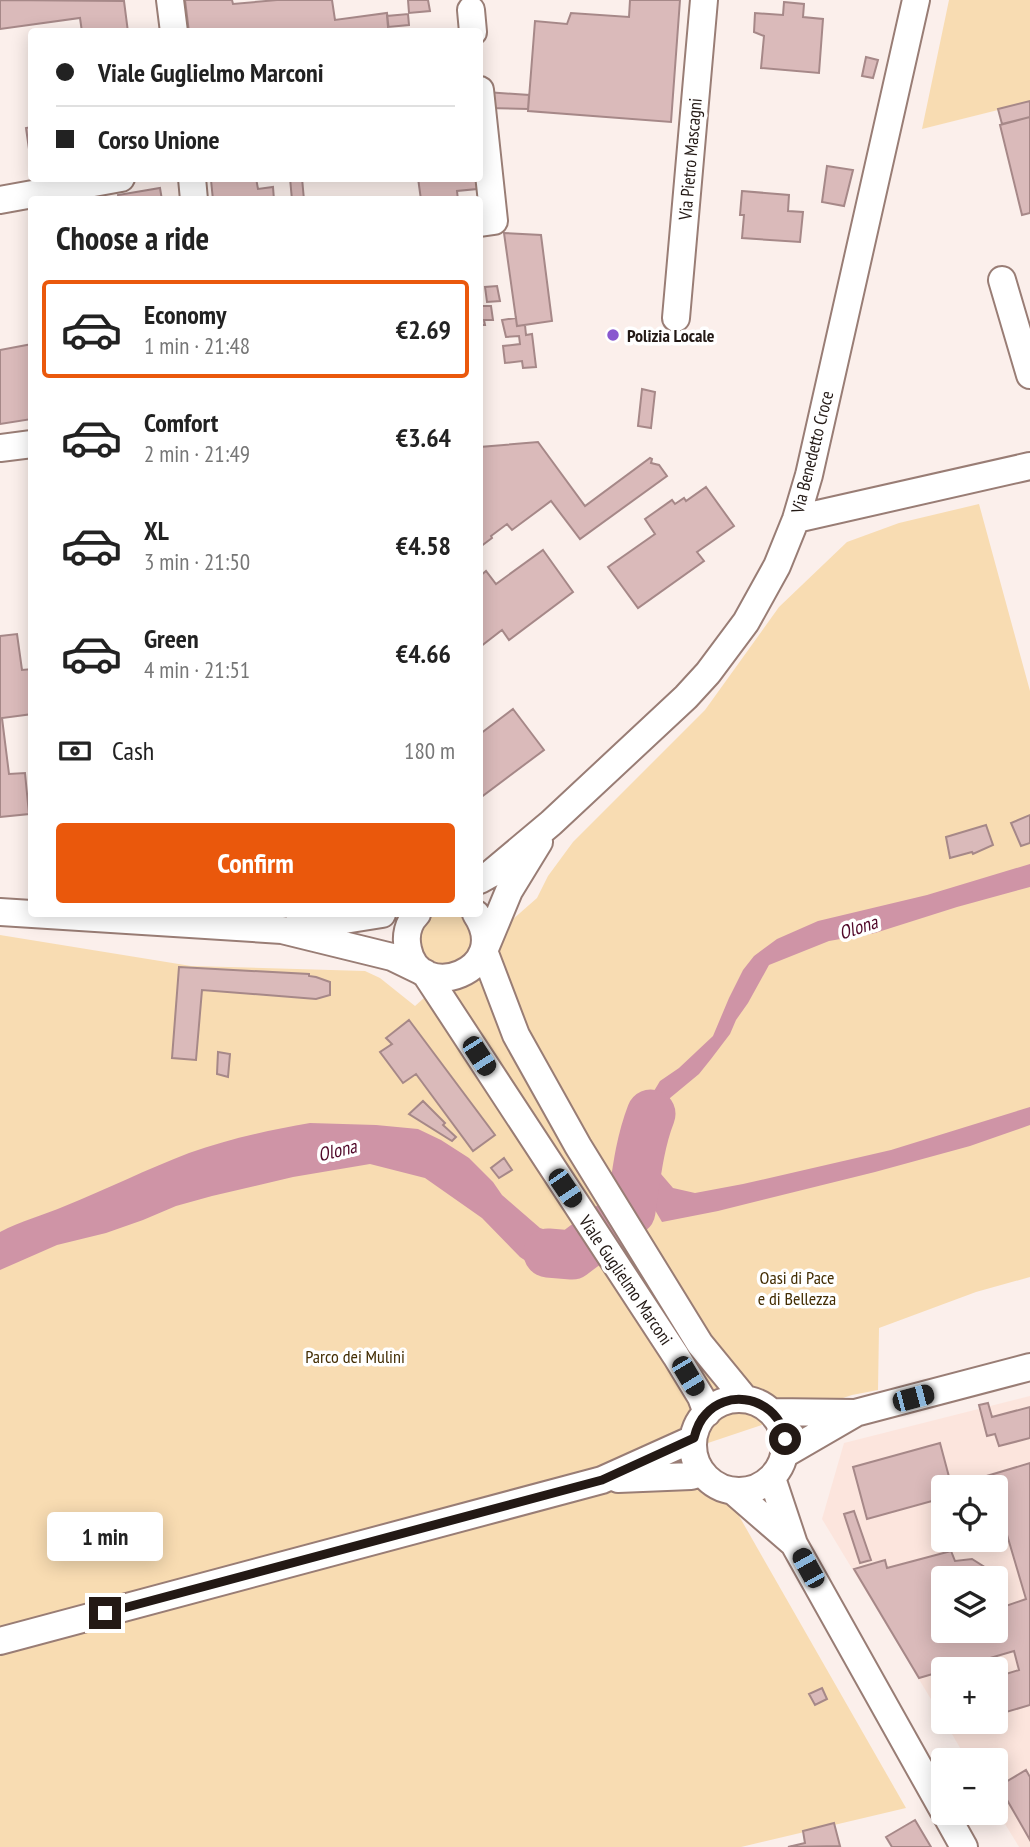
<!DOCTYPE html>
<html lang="en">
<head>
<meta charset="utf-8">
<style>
  body { margin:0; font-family:"PT Sans Narrow",sans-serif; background:#f6f6f6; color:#222; height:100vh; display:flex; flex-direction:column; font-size:26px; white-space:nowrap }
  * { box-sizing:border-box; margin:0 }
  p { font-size:23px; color:#767676 }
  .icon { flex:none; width:38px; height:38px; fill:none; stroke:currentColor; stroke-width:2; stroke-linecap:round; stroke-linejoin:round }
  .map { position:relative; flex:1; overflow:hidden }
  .drawer { position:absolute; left:28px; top:196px; width:455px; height:721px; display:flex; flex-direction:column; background:#fff; border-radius:7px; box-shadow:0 4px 18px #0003 }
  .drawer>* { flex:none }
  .banner { position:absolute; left:28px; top:28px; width:455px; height:154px; border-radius:7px; box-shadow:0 4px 18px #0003; display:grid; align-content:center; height:154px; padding:0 28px; background:#fff }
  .buttons { position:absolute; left:931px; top:1475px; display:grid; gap:14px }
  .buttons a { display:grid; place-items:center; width:77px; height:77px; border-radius:7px; background:#fff; box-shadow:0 4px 18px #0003; font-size:35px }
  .end { position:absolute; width:32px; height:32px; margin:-16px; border:9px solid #231915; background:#fff; box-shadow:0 0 0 4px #fff }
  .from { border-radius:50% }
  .bubble { position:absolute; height:49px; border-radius:7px; background:#fff; box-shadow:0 4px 18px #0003; font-size:23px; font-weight:700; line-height:49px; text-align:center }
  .car { position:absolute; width:21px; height:42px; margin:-21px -10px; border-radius:9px; box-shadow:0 0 5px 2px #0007; background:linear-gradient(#222 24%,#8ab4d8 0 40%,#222 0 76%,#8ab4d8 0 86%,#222 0) }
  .banner b { display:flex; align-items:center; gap:24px; height:66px; font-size:26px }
  .banner b+b { border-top:2px solid #e0e0e0 }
  .banner i { width:18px; height:18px; background:#222 }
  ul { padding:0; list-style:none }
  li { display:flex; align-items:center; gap:21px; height:98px; margin:0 14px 10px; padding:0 14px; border:4px solid transparent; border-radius:7px }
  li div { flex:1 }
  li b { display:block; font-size:26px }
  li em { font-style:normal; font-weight:700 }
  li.active { border-color:#ea580c }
  li>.icon { width:63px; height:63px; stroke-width:1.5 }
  h2 { padding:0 28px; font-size:32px; line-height:84px }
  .pay { display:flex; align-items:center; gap:18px; height:77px; padding:0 28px; font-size:26px }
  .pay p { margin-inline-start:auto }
  .primary-button { display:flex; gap:14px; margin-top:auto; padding:14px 28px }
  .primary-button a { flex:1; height:80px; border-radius:7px; background:#ea580c; color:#fff; font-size:28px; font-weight:700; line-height:80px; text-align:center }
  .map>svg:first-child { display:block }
</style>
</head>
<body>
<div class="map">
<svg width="1030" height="1847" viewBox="0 0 1030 1847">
  <rect width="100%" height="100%" fill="#fbefeb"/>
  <path fill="#fce5dd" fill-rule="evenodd" d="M 1030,1396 L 1030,1847 L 1019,1847 L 996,1809 L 996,1760 L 967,1760 L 945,1722 L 996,1722 L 996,1670 L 943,1670 L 943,1719 L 822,1519 L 844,1443 ZM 943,1488 L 996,1488 L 996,1540 L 943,1540 ZM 943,1578 L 996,1578 L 996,1631 L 943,1631 Z"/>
  <path fill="#f8dcb2" d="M 949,0 L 1030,0 L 1030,102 L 922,129 Z
    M 979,504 L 1030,691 L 1030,1277 L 976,1292 L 879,1328 L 878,1390 L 852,1395 L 699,1446 L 906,1808 L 741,1847 L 0,1847 L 0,935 L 191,966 L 365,971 L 380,978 L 415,1006 L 451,974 L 415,955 L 422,914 L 469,914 L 480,948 L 537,898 L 548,876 L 573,842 L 705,710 L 779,607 L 847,542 L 899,523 Z"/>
  <path fill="#cf94a6" d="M 1030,864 L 1030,887 L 957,907 L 875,933 L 829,941 L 769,965 L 748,1003 L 736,1020 L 730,1034 L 711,1059 L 699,1074 L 670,1098 L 656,1128 L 654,1142 L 661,1174 L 673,1188 L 695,1193 L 743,1184 L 891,1150 L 1030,1107 L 1030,1125 L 970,1146 L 875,1172 L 718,1211 L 662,1222 L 636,1178 L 631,1165 L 631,1144 L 639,1116 L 660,1081 L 679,1068 L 713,1036 L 729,998 L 743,970 L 754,956 L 777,939 L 818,921 L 927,895 Z
    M 310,1123 L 376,1125 L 418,1129 L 441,1140 L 469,1158 L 493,1182 L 502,1195 L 540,1228 L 552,1232 L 565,1231 L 577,1223 L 600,1264 L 575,1273 L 561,1275 L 541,1271 L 520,1257 L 482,1218 L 425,1178 L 370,1164 L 293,1177 L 212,1196 L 176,1206 L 143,1220 L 106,1233 L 57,1245 L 0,1270 L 0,1232 C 21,1221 44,1215 65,1206 C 107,1189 147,1169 189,1153 C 228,1139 269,1130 310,1123 Z"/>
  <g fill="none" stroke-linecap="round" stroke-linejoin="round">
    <path stroke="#cf94a6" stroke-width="49" d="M 548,1253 L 572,1255 L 631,1211 C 636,1178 639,1145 651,1114"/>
  </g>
  <path fill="#dababa" stroke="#a68888" stroke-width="2" d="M 0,0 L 124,1 L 128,32 L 82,32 L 80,18 L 0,29 Z
    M 185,0 L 232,0 L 233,4 L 277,0 L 332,0 L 335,20 L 387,13 L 389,32 L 189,32 Z
    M 408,0 L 428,0 L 430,11 L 409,13 Z
    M 630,0 L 680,0 L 671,122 L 528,111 L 535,21 L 567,24 L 571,13 L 629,17 Z
    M 784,2 L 804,4 L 803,17 L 823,19 L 819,73 L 761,68 L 764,36 L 754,32 L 755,13 L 783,15 Z
    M 408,14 L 409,25 L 388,27 L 387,16 Z
    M 866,57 L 878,60 L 873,78 L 862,76 Z
    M 486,92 L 529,95 L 528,109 L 487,108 Z
    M 1030,101 L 1030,117 L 1002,124 L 998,109 Z
    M 1030,117 L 1030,213 L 1022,215 L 1000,125 Z
    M 32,127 L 32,170 L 26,128 Z
    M 827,166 L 853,170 L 844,206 L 822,202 Z
    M 205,178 L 256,178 L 258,189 L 273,187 L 274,200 L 213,200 L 211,180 L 205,180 Z
    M 290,178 L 302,178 L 304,200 L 292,200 Z
    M 418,178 L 476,178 L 477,189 L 457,191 L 458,200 L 421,200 Z
    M 160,188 L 162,200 L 119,200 L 118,195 Z
    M 742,191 L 789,195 L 788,211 L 803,212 L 800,242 L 742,238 L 744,215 L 740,215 Z
    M 504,233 L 541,235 L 552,321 L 517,326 Z
    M 497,286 L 500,301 L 487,302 L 485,287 Z
    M 481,306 L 491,306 L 493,320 L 484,320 L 485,325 L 480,325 Z
    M 516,318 L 517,326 L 525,325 L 526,335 L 532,334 L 536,367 L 523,368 L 522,361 L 505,363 L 503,346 L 520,344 L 519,336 L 506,337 L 502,320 Z
    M 32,344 L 32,419 L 0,424 L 0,350 Z
    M 642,389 L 655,392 L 651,428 L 638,426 Z
    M 538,442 L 585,506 L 650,458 L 652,459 L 651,463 L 659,465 L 667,476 L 580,539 L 551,501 L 512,530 L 507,524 L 491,536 L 492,538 L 480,547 L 480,447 Z
    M 706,487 L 734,526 L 697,552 L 704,561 L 638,608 L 608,567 L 655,534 L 645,519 L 672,500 L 675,504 L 684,498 L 686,501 Z
    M 543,550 L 573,592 L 509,640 L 502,630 L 480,647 L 480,576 L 486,571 L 496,584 Z
    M 17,634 L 22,670 L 32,669 L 32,714 L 2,718 L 9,774 L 25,773 L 29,814 L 0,817 L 0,636 Z
    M 513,709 L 544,750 L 480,798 L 480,734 Z
    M 1030,815 L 1030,843 L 1021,846 L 1011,823 Z
    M 986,825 L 993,845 L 973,854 L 972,852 L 950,858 L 946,837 Z
    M 179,967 L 309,974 L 309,976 L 316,977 L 330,982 L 330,995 L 316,999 L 202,990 L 196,1060 L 172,1058 Z
    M 409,1020 L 495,1135 L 473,1151 L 416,1074 L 403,1083 L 380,1052 L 392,1044 L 386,1038 Z
    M 218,1052 L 230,1054 L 228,1077 L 217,1074 Z
    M 423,1101 L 445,1123 L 443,1125 L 456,1137 L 452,1141 L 409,1114 Z
    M 504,1158 L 512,1170 L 499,1178 L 491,1168 Z
    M 988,1403 L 992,1417 L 1030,1407 L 1030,1438 L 999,1446 L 995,1434 L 987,1436 L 979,1405 Z
    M 940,1443 L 952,1488 L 943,1488 L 943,1498 L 867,1519 L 853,1467 Z
    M 1030,1463 L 1030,1705 L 996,1715 L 996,1677 L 1019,1670 L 1014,1651 L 949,1670 L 943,1670 L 943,1671 L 919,1678 L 854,1569 L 885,1560 L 887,1568 L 951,1551 L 955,1561 L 972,1559 L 994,1573 L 996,1578 L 943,1578 L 943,1631 L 996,1631 L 996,1579 L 1003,1607 L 1026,1599 L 1005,1528 L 996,1531 L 996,1488 L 983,1488 L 980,1478 Z
    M 854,1511 L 871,1560 L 860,1563 L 844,1514 Z
    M 822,1688 L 827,1699 L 815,1705 L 809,1694 Z
    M 1026,1770 L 1030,1777 L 1030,1840 L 999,1786 Z
    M 915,1820 L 931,1847 L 892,1847 L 886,1837 Z
    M 834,1823 L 840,1846 L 788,1847 L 805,1843 L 803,1831 Z"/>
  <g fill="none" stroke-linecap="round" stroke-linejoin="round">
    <g stroke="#997d75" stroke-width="30">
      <path id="minor" d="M 170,0 L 174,32
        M 471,10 L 473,32
        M 480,90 L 494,221 L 480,223
        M 192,178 L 194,200
        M 0,200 L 121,178
        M 1002,280 L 1030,375
        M 676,318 L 704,0
        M 0,448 L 32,444
        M 796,519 L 1030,466
        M 539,842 L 509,891 L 484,951 L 516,1035 L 578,1146 L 700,1344 L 745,1399
        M 480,880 L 489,875 L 551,823 L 686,697 L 708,673 L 746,622 L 777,566 L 796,519 L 809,475 L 916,0
        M 0,912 L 282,930 L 392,957 L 425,973
        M 417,914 C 408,923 405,936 408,949 C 419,1005 514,971 476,914
        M 294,928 L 382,914
        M 425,973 L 676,1356 L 701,1397 L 707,1413
        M693 1445a46 46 0 1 1 92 0a46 46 0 1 1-92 0Z
        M 771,1412 L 855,1413 L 1030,1367
        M 785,1454 L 854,1414
        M 772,1478 L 794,1544 L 943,1810
        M 618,1479 L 691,1476 L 702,1473
        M 733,1491 L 793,1543
        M 0,1641 L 602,1480 L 693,1439
        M 945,1813 L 964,1847"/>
    </g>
    <use href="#minor" stroke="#fff" stroke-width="26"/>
  </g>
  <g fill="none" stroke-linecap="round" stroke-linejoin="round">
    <path stroke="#231915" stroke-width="9" d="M 105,1613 L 602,1480 L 694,1438 C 696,1430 699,1421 706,1414 C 726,1391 765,1396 780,1423 C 783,1428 784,1434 785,1439"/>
  </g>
  <circle fill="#8857cf" stroke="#fff" stroke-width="2.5" cx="613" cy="335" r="7"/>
  <g text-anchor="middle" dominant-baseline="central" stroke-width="7" stroke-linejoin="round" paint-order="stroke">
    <g font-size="18" fill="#231915" stroke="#fff">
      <text transform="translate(690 159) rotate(-85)">Via Pietro Mascagni</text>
      <text transform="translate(812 452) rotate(-76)">Via Benedetto Croce</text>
      <text transform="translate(626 1280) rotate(56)">Viale Guglielmo Marconi</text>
    </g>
    <g font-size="18" font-weight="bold" fill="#231915" stroke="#fff" text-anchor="start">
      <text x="627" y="335">Polizia Locale</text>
    </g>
    <g font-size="18" fill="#432d03" stroke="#fff">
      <text x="797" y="1277">Oasi di Pace<tspan x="797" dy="21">e di Bellezza</tspan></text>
      <text x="355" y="1356">Parco dei Mulini</text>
    </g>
    <g font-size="19" font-style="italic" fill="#500829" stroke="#fff">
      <text transform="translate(858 927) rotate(-18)">Olona</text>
      <text transform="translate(337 1150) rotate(-14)">Olona</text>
    </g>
  </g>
</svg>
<div class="buttons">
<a><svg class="icon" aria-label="locate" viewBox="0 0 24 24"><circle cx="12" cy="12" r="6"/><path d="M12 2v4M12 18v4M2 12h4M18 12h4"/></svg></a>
<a><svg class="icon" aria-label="layers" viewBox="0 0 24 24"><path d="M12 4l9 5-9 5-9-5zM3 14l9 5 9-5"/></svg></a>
<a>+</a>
<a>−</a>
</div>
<i class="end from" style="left:785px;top:1439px"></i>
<i class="end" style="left:105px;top:1613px"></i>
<div class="bubble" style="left:47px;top:1512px;width:116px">1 min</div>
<i class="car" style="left:479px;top:1056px;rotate:147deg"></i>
<i class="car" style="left:565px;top:1188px;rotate:146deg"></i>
<i class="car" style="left:688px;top:1376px;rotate:149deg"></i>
<i class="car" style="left:913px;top:1398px;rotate:75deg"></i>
<i class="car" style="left:808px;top:1568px;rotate:331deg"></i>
<div class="banner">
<b><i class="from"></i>Viale Guglielmo Marconi</b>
<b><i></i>Corso Unione</b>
</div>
<section class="drawer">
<h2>Choose a ride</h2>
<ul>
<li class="active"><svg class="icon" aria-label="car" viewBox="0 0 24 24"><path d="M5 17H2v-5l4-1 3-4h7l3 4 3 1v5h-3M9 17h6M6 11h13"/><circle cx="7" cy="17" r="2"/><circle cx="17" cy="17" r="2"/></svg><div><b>Economy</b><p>1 min · 21:48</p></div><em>€2.69</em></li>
<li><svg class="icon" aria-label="car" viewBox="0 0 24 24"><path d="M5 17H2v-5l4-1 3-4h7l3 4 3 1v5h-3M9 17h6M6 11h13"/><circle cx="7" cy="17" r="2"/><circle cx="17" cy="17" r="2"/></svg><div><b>Comfort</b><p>2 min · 21:49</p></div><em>€3.64</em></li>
<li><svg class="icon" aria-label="car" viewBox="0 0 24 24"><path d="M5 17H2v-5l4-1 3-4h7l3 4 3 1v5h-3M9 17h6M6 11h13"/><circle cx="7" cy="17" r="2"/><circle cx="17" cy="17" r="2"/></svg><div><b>XL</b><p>3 min · 21:50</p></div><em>€4.58</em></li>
<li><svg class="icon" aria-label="car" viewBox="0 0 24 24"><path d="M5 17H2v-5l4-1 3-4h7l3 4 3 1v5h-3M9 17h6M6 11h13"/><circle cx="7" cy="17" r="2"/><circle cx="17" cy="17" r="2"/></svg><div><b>Green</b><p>4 min · 21:51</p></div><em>€4.66</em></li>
</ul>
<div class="pay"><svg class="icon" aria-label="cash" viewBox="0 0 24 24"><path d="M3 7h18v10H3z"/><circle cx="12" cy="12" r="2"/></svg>Cash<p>180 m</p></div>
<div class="primary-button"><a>Confirm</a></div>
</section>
</div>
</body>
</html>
